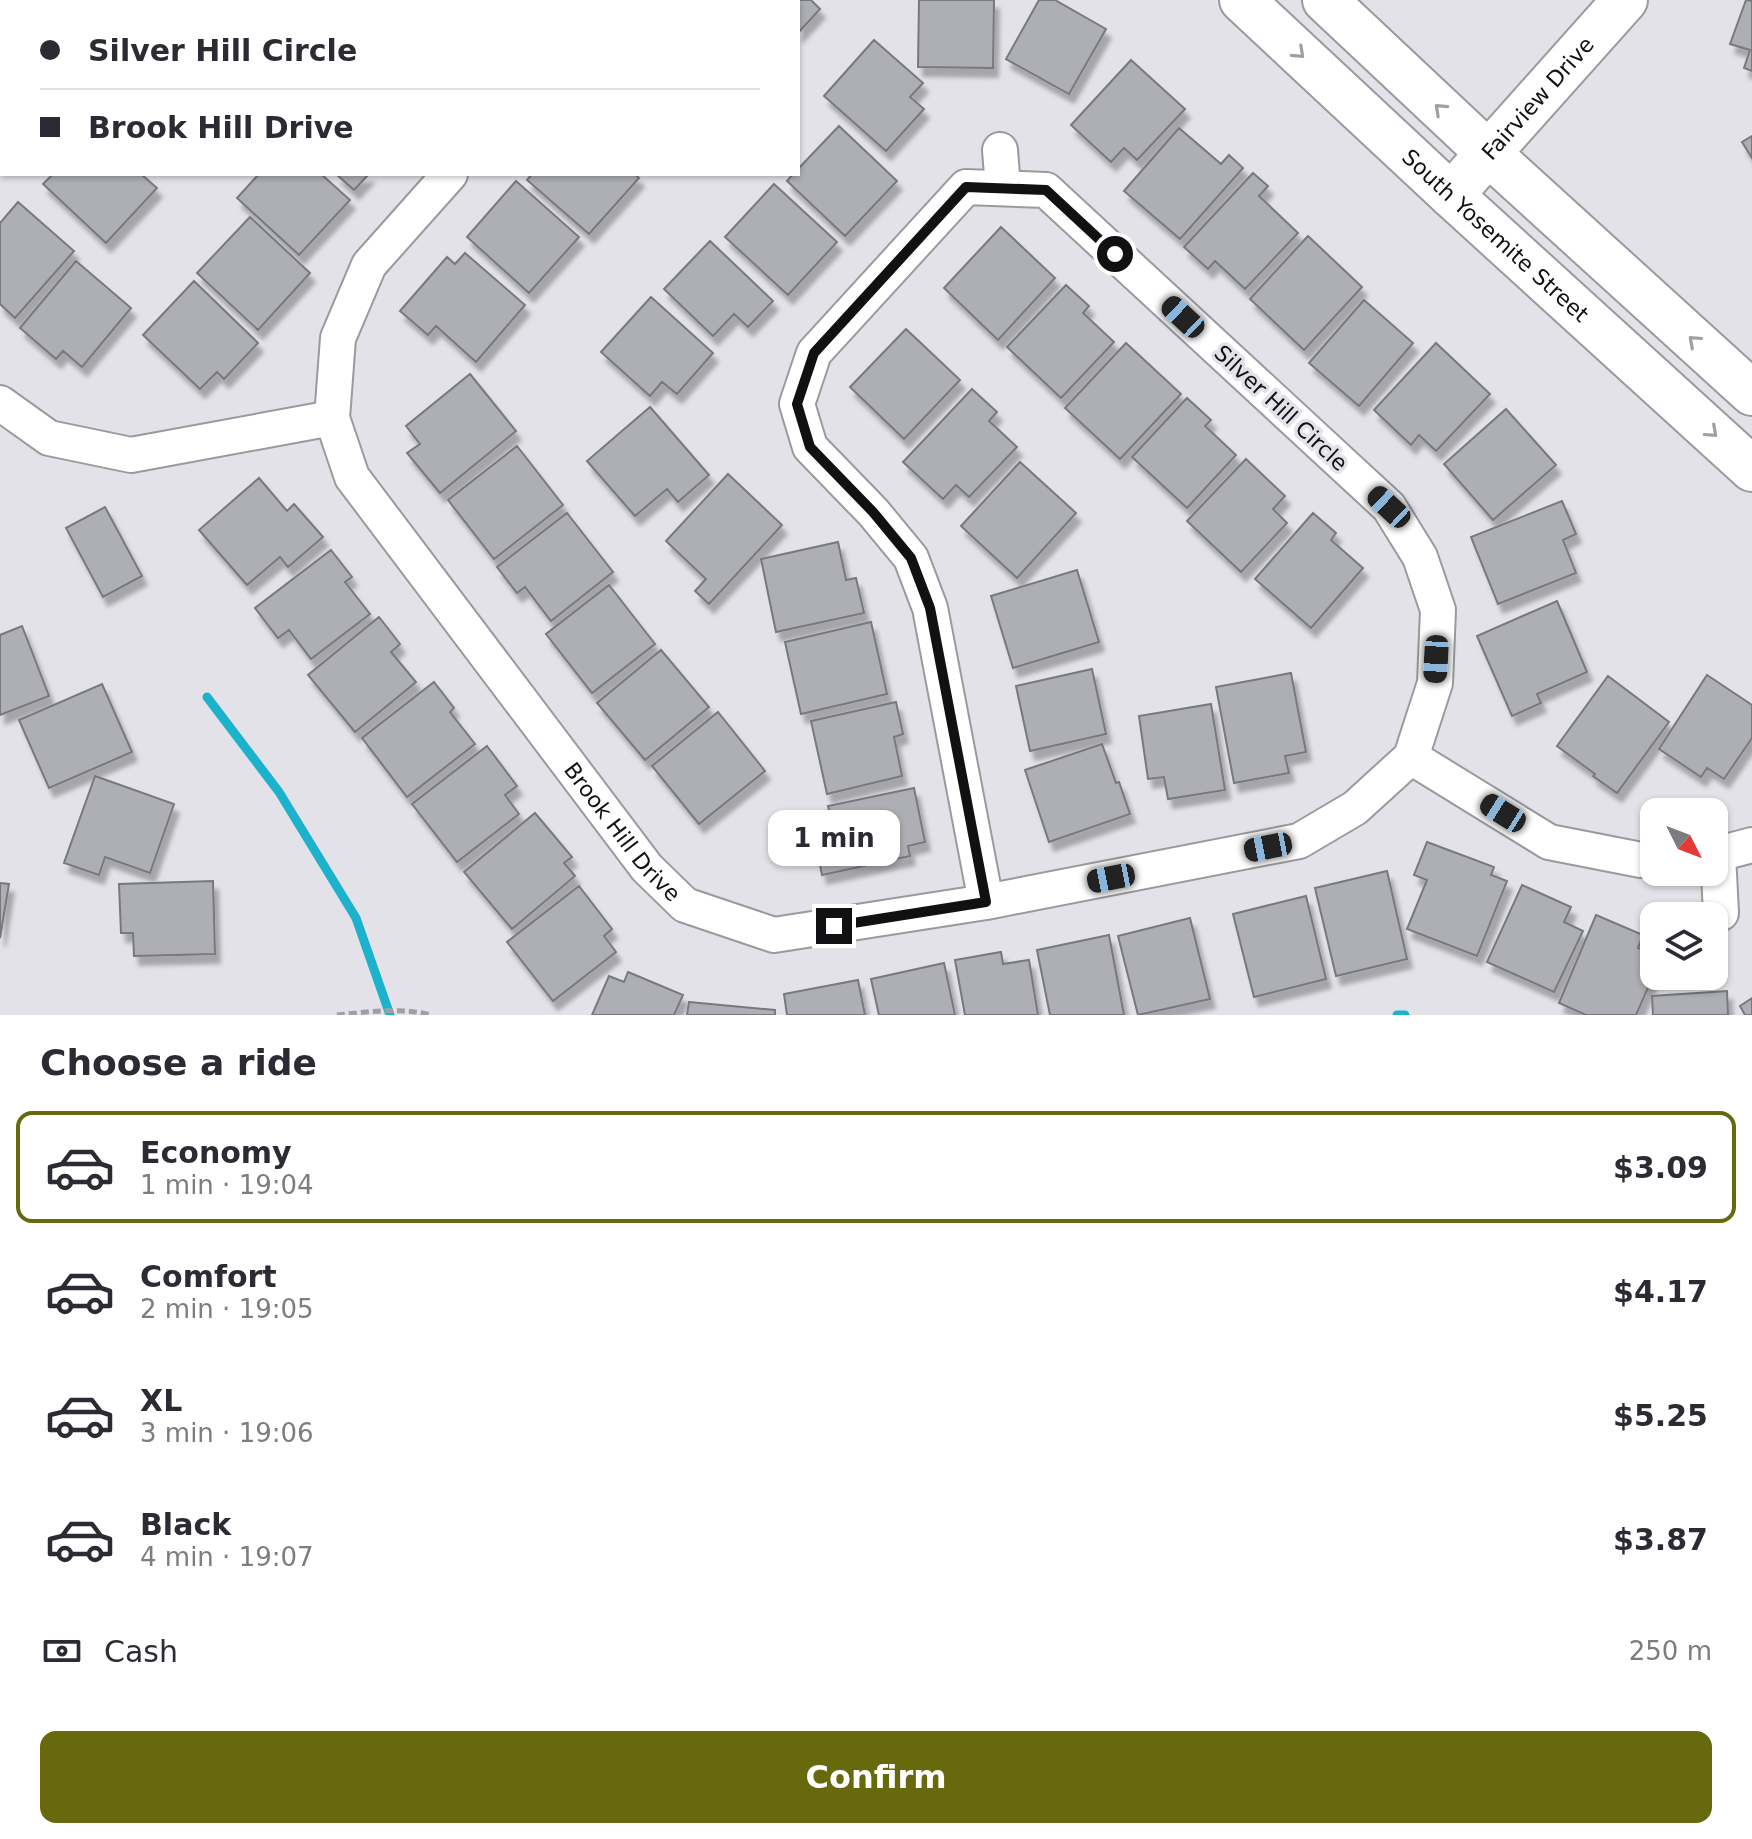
<!DOCTYPE html>
<html lang="en">
<head>
<meta charset="utf-8">
<style>
  body { margin:0; font-family:"DejaVu Sans",sans-serif; background:#f7f7f7; color:#2b2b33; height:100vh; display:flex; flex-direction:column; font-size:30px; white-space:nowrap }
  * { box-sizing:border-box; margin:0 }
  p { font-size:26px; color:#7c7c81 }
  .icon { flex:none; width:44px; height:44px; fill:none; stroke:currentColor; stroke-width:2; stroke-linecap:round; stroke-linejoin:round }
  .map { position:relative; height:1015px; overflow:hidden }
  .sheet { display:flex; flex-direction:column; background:#fff; flex:1 }
  .sheet>* { flex:none }
  .banner { position:absolute; left:0px; top:0px; width:800px; height:176px; box-shadow:0 2px 6px #0004; display:grid; align-content:center; height:176px; padding:0 40px; background:#fff }
  .needle { width:52px; rotate:132deg }
  .tools { position:absolute; left:1640px; top:798px; display:grid; gap:16px }
  .tools a { display:grid; place-items:center; width:88px; height:88px; border-radius:16px; background:#fff; box-shadow:0 2px 6px #0004; font-size:40px }
  .end { position:absolute; width:36px; height:36px; margin:-18px; border:10px solid #111113; background:#fff; box-shadow:0 0 0 4px #fff }
  .from { border-radius:50% }
  .bubble { position:absolute; height:56px; border-radius:16px; background:#fff; box-shadow:0 2px 6px #0004; font-size:26px; font-weight:800; line-height:56px; text-align:center }
  .car { position:absolute; width:24px; height:48px; margin:-24px -12px; border-radius:10px; box-shadow:0 0 6px 2px #0007; background:linear-gradient(#222 24%,#8ab4d8 0 40%,#222 0 76%,#8ab4d8 0 86%,#222 0) }
  .banner b { display:flex; align-items:center; gap:28px; height:76px; font-size:30px }
  .banner b+b { border-top:2px solid #e1e1e2 }
  .banner i { width:20px; height:20px; background:#2b2b33 }
  ul { padding:0; list-style:none }
  li { display:flex; align-items:center; gap:24px; height:112px; margin:0 16px 12px; padding:0 24px; border:4px solid transparent; border-radius:16px }
  li div { flex:1 }
  li b { display:block; font-size:30px }
  li em { font-style:normal; font-weight:800 }
  li.active { border-color:#666a0c }
  li>.icon { width:72px; height:72px; stroke-width:1.5 }
  h2 { padding:0 40px; font-size:36px; line-height:96px }
  .pay { display:flex; align-items:center; gap:20px; height:88px; padding:0 40px; font-size:30px }
  .pay p { margin-inline-start:auto }
  .primary-button { display:flex; gap:16px; margin-top:auto; padding:16px 40px }
  .primary-button a { flex:1; height:92px; border-radius:16px; background:#666a0c; color:#fff; font-size:32px; font-weight:800; line-height:92px; text-align:center }
  .map>svg:first-child { display:block }
</style>
</head>
<body>
<div class="map">
<svg width="1752" height="1015" viewBox="0 0 1752 1015">
  <defs>
    <filter id="shadow"><feDropShadow dx="5" dy="9" stdDeviation="2" flood-color="#0004"/></filter>
  </defs>
  <rect width="100%" height="100%" fill="#e2e2e8"/>
  <g fill="none" stroke-linecap="round" stroke-linejoin="round">
    <path stroke="#1cb2cb" stroke-width="9" d="M 207,697 L 279,792 L 356,918 L 390,1015
      M 1397,1015 L 1405,1015"/>
  </g>
  <path fill="#aeafb4" stroke="#78797d" stroke-width="2" filter="url(#shadow)" d="M 0,0 L 59,0 L 57,2 L 2,2 L 2,40 L 0,38 Z
    M 237,0 L 331,0 L 330,2 L 240,2 Z
    M 412,0 L 505,0 L 507,2 L 410,2 Z
    M 711,0 L 811,0 L 820,9 L 798,33 L 798,2 L 709,2 Z
    M 919,0 L 994,0 L 993,68 L 918,67 Z
    M 1039,0 L 1055,0 L 1106,29 L 1069,94 L 1006,59 Z
    M 1746,0 L 1752,1 L 1752,71 L 1744,68 L 1750,50 L 1730,44 Z
    M 874,40 L 923,83 L 910,97 L 924,109 L 886,151 L 824,96 Z
    M 1131,60 L 1185,109 L 1137,160 L 1124,148 L 1111,162 L 1071,125 Z
    M 839,126 L 897,181 L 845,236 L 787,181 L 793,174 L 798,174 L 798,169 Z
    M 1179,128 L 1221,164 L 1229,155 L 1243,168 L 1180,239 L 1124,191 Z
    M 1752,136 L 1752,158 L 1742,142 Z
    M 1253,173 L 1268,186 L 1259,196 L 1298,233 L 1245,289 L 1215,261 L 1208,269 L 1184,247 Z
    M 53,174 L 141,174 L 157,188 L 106,243 L 43,184 Z
    M 259,174 L 321,174 L 350,200 L 299,255 L 237,198 Z
    M 336,174 L 369,174 L 354,190 Z
    M 532,174 L 635,174 L 639,178 L 589,234 L 527,180 Z
    M 516,181 L 579,237 L 529,293 L 467,237 Z
    M 774,184 L 837,242 L 788,295 L 725,237 Z
    M 18,202 L 74,251 L 15,318 L 0,304 L 0,223 Z
    M 250,217 L 310,273 L 258,330 L 197,273 Z
    M 1001,227 L 1055,278 L 998,340 L 944,288 Z
    M 1308,236 L 1362,287 L 1304,350 L 1250,299 Z
    M 710,241 L 773,301 L 748,327 L 734,314 L 713,336 L 664,289 Z
    M 465,253 L 525,305 L 476,362 L 436,326 L 428,335 L 400,311 L 447,257 L 455,264 Z
    M 76,261 L 131,308 L 82,367 L 63,351 L 56,359 L 20,328 Z
    M 194,281 L 258,343 L 224,379 L 217,372 L 200,389 L 143,335 Z
    M 1066,285 L 1089,306 L 1083,313 L 1114,342 L 1061,398 L 1007,347 Z
    M 651,297 L 713,353 L 677,394 L 662,382 L 650,396 L 601,352 Z
    M 1364,300 L 1413,343 L 1359,406 L 1309,363 Z
    M 906,329 L 960,380 L 904,439 L 850,387 Z
    M 1126,343 L 1181,394 L 1120,459 L 1065,408 Z
    M 1436,343 L 1490,394 L 1436,451 L 1419,435 L 1411,445 L 1374,410 Z
    M 470,374 L 516,431 L 440,493 L 407,453 L 420,444 L 406,426 Z
    M 972,389 L 997,412 L 989,421 L 1017,447 L 969,497 L 956,485 L 943,499 L 903,462 Z
    M 1187,398 L 1211,420 L 1205,426 L 1236,455 L 1187,508 L 1132,457 Z
    M 650,407 L 709,475 L 678,502 L 667,489 L 635,516 L 587,461 Z
    M 1506,409 L 1556,465 L 1493,520 L 1444,464 Z
    M 517,446 L 563,505 L 494,559 L 448,500 Z
    M 1246,459 L 1285,496 L 1273,509 L 1287,523 L 1241,572 L 1187,521 Z
    M 1020,462 L 1076,513 L 1017,578 L 961,526 Z
    M 728,474 L 782,525 L 709,604 L 695,591 L 706,579 L 666,541 Z
    M 259,478 L 287,511 L 294,504 L 323,537 L 288,567 L 280,557 L 247,585 L 199,530 Z
    M 1562,501 L 1576,534 L 1563,540 L 1576,573 L 1498,604 L 1471,537 Z
    M 105,507 L 142,576 L 103,597 L 66,528 Z
    M 567,513 L 613,572 L 551,621 L 525,587 L 517,593 L 497,567 Z
    M 1313,513 L 1336,533 L 1331,540 L 1363,568 L 1311,628 L 1255,579 Z
    M 838,542 L 846,580 L 856,578 L 864,613 L 776,632 L 761,559 Z
    M 331,550 L 352,577 L 345,582 L 370,614 L 311,659 L 289,630 L 278,638 L 255,608 Z
    M 1077,570 L 1099,642 L 1013,668 L 991,596 Z
    M 609,585 L 655,644 L 592,693 L 546,634 Z
    M 1557,601 L 1587,672 L 1537,694 L 1541,703 L 1512,716 L 1477,636 Z
    M 379,617 L 400,644 L 391,652 L 416,682 L 355,732 L 308,675 Z
    M 871,622 L 887,694 L 801,714 L 785,642 Z
    M 22,626 L 49,696 L 0,715 L 0,635 Z
    M 661,650 L 709,707 L 645,760 L 597,703 Z
    M 1092,669 L 1106,734 L 1030,751 L 1016,686 Z
    M 1291,673 L 1306,752 L 1285,756 L 1289,773 L 1234,783 L 1216,687 Z
    M 1707,675 L 1752,705 L 1752,738 L 1724,779 L 1707,768 L 1701,777 L 1659,749 Z
    M 1608,676 L 1669,722 L 1617,793 L 1593,776 L 1595,774 L 1557,746 Z
    M 434,682 L 454,708 L 450,712 L 475,744 L 407,797 L 362,738 Z
    M 102,684 L 132,752 L 49,788 L 19,720 Z
    M 896,702 L 903,734 L 894,737 L 902,776 L 827,794 L 811,721 Z
    M 1211,704 L 1225,790 L 1168,799 L 1164,777 L 1148,779 L 1139,716 Z
    M 718,712 L 765,771 L 699,824 L 652,766 Z
    M 1102,744 L 1116,783 L 1119,782 L 1130,814 L 1049,842 L 1025,770 Z
    M 487,746 L 517,786 L 505,795 L 519,814 L 457,862 L 412,804 Z
    M 95,776 L 174,804 L 150,873 L 105,857 L 99,875 L 64,863 Z
    M 914,788 L 925,842 L 908,846 L 910,856 L 822,875 L 812,824 L 831,820 L 828,806 Z
    M 535,813 L 572,857 L 564,863 L 575,876 L 512,929 L 464,872 Z
    M 1427,842 L 1494,867 L 1491,875 L 1507,881 L 1477,956 L 1407,929 L 1427,880 L 1414,875 Z
    M 1387,871 L 1407,959 L 1336,976 L 1315,888 Z
    M 213,881 L 215,954 L 134,956 L 133,933 L 121,933 L 119,884 Z
    M 0,883 L 9,884 L 0,938 Z
    M 1522,885 L 1571,907 L 1564,922 L 1583,931 L 1554,992 L 1487,962 Z
    M 579,886 L 612,929 L 604,936 L 616,952 L 553,1001 L 507,942 Z
    M 1306,896 L 1326,979 L 1254,997 L 1233,914 Z
    M 1596,915 L 1643,935 L 1638,948 L 1654,955 L 1654,974 L 1636,1015 L 1586,1015 L 1559,1003 Z
    M 1190,918 L 1210,999 L 1138,1015 L 1118,936 Z
    M 1109,935 L 1124,1015 L 1050,1015 L 1037,950 Z
    M 1001,952 L 1003,964 L 1029,960 L 1038,1015 L 965,1015 L 955,960 Z
    M 944,963 L 955,1015 L 879,1015 L 871,979 Z
    M 628,972 L 683,995 L 674,1015 L 592,1015 L 609,976 L 624,982 Z
    M 858,980 L 865,1015 L 787,1015 L 784,994 Z
    M 1727,991 L 1728,1015 L 1653,1015 L 1652,996 Z
    M 1752,998 L 1752,1015 L 1745,1015 L 1740,1006 Z
    M 689,1002 L 775,1010 L 775,1015 L 687,1015 Z"/>
  <g fill="none" stroke-linecap="round" stroke-linejoin="round">
    <g stroke="#999a9f" stroke-width="38">
      <g id="minor">
        <path d="M 139,2 L 141,0"/>
        <path d="M 604,2 L 606,0"/>
        <path d="M 1000,150 L 1003,188"/>
        <path d="M 0,154 L 2,152"/>
        <path id="s1" d="M 450,174 L 369,265 L 338,338 L 332,418 L 352,477 L 647,868 L 685,905 L 774,935 L 986,902 L 1299,841 L 1355,808 L 1411,757 L 1435,683 L 1438,610 L 1420,557 L 1389,507 L 1046,190 L 966,187 L 814,353 L 797,404 L 810,447 L 873,512 L 911,558 L 930,608 L 986,902"/>
        <path d="M 0,403 L 49,438 L 131,455 L 332,418"/>
        <path d="M 1411,757 L 1549,842 L 1641,860 L 1654,859"/>
        <path d="M 1714,855 L 1752,845"/>
        <path d="M 1718,855 L 1721,913"/>
      </g>
    </g>
    <g stroke="#999a9f" stroke-width="48">
      <g id="tertiary">
        <path id="s2" d="M 1451,195 L 1625,0"/>
      </g>
    </g>
    <g stroke="#999a9f" stroke-width="48">
      <g id="secondary">
        <path id="s3" d="M 1242,0 L 1451,195 L 1752,469"/>
        <path d="M 1325,0 L 1488,153 L 1752,393"/>
      </g>
    </g>
    <path stroke="#9f9fa3" stroke-width="5" stroke-dasharray="8 4" stroke-linecap="butt" d="M 337,1015 C 367,1012 402,1007 431,1015"/>
    <use href="#minor" stroke="#fff" stroke-width="34"/>
    <use href="#tertiary" stroke="#fff" stroke-width="44"/>
    <use href="#secondary" stroke="#fff" stroke-width="44"/>
  </g>
  <defs><path id="oneway-chevron" d="M-2-3.5L2.5 0L-2 3.5" fill="none" stroke-width="1.6" stroke-linecap="round" stroke-linejoin="round" transform="scale(2)"/></defs>
  <g stroke="#a0a0a1">
    <use href="#oneway-chevron" transform="translate(1299 53) rotate(43)"/>
    <use href="#oneway-chevron" transform="translate(1440 109) rotate(-137)"/>
    <use href="#oneway-chevron" transform="translate(1694 341) rotate(-138)"/>
    <use href="#oneway-chevron" transform="translate(1712 432) rotate(42)"/>
  </g>
  <g fill="none" stroke-linecap="round" stroke-linejoin="round">
    <path stroke="#111113" stroke-width="10" d="M 834,926 L 986,902 L 930,608 L 911,558 L 873,512 L 810,447 L 797,404 L 814,353 L 966,187 L 1046,190 L 1115,254"/>
  </g>
  <g text-anchor="middle" dominant-baseline="central" stroke-width="7" stroke-linejoin="round" paint-order="stroke">
    <g font-size="22" fill="#111113" stroke="#e2e2e8">
      <text stroke="none"><textPath href="#s2" startOffset="130">Fairview Drive</textPath></text>
      <text stroke="none"><textPath href="#s3" startOffset="346">South Yosemite Street</textPath></text>
      <text transform="translate(1281 408) rotate(43)">Silver Hill Circle</text>
      <text stroke="none"><textPath href="#s1" startOffset="790">Brook Hill Drive</textPath></text>
    </g>
  </g>
</svg>
<div class="tools">
<a><svg class="needle" viewBox="-14 -14 28 28"><path d="M0-13l5 13h-10z" fill="#e53935"/><path d="M0 13l5-13h-10z" fill="#7c7c81"/></svg></a>
<a><svg class="icon" aria-label="layers" viewBox="0 0 24 24"><path d="M12 4l9 5-9 5-9-5zM3 14l9 5 9-5"/></svg></a>
</div>
<i class="end from" style="left:1115px;top:254px"></i>
<i class="end" style="left:834px;top:926px"></i>
<div class="bubble" style="left:768px;top:810px;width:132px">1 min</div>
<i class="car" style="left:1183px;top:317px;rotate:313deg"></i>
<i class="car" style="left:1389px;top:507px;rotate:313deg"></i>
<i class="car" style="left:1436px;top:659px;rotate:183deg"></i>
<i class="car" style="left:1503px;top:813px;rotate:302deg"></i>
<i class="car" style="left:1268px;top:847px;rotate:259deg"></i>
<i class="car" style="left:1111px;top:878px;rotate:259deg"></i>
<div class="banner">
<b><i class="from"></i>Silver Hill Circle</b>
<b><i></i>Brook Hill Drive</b>
</div>
</div>
<section class="sheet">
<h2>Choose a ride</h2>
<ul>
<li class="active"><svg class="icon" aria-label="car" viewBox="0 0 24 24"><path d="M5 17H2v-5l4-1 3-4h7l3 4 3 1v5h-3M9 17h6M6 11h13"/><circle cx="7" cy="17" r="2"/><circle cx="17" cy="17" r="2"/></svg><div><b>Economy</b><p>1 min · 19:04</p></div><em>$3.09</em></li>
<li><svg class="icon" aria-label="car" viewBox="0 0 24 24"><path d="M5 17H2v-5l4-1 3-4h7l3 4 3 1v5h-3M9 17h6M6 11h13"/><circle cx="7" cy="17" r="2"/><circle cx="17" cy="17" r="2"/></svg><div><b>Comfort</b><p>2 min · 19:05</p></div><em>$4.17</em></li>
<li><svg class="icon" aria-label="car" viewBox="0 0 24 24"><path d="M5 17H2v-5l4-1 3-4h7l3 4 3 1v5h-3M9 17h6M6 11h13"/><circle cx="7" cy="17" r="2"/><circle cx="17" cy="17" r="2"/></svg><div><b>XL</b><p>3 min · 19:06</p></div><em>$5.25</em></li>
<li><svg class="icon" aria-label="car" viewBox="0 0 24 24"><path d="M5 17H2v-5l4-1 3-4h7l3 4 3 1v5h-3M9 17h6M6 11h13"/><circle cx="7" cy="17" r="2"/><circle cx="17" cy="17" r="2"/></svg><div><b>Black</b><p>4 min · 19:07</p></div><em>$3.87</em></li>
</ul>
<div class="pay"><svg class="icon" aria-label="cash" viewBox="0 0 24 24"><path d="M3 7h18v10H3z"/><circle cx="12" cy="12" r="2"/></svg>Cash<p>250 m</p></div>
<div class="primary-button"><a>Confirm</a></div>
</section>
</body>
</html>
